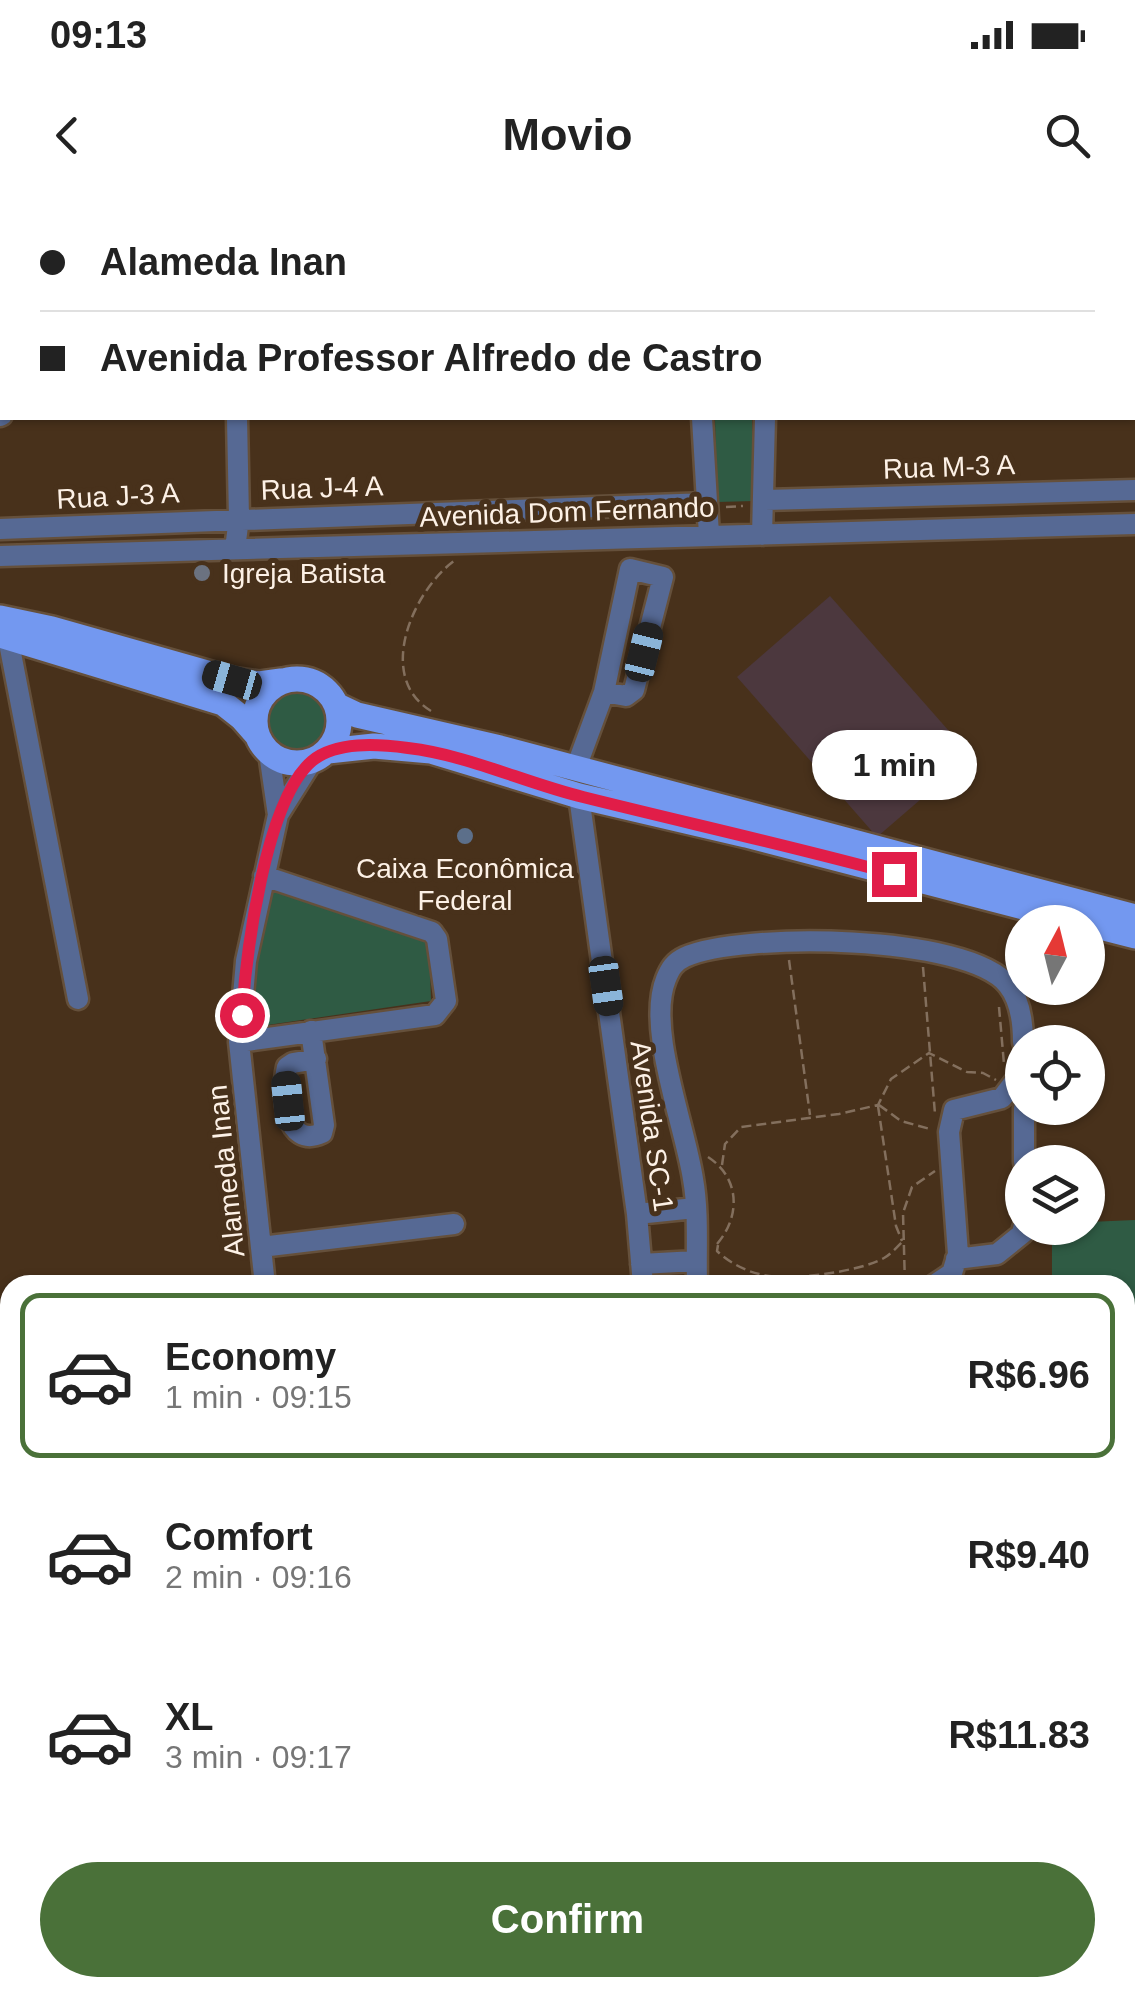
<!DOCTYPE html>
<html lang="en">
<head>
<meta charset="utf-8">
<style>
  body { margin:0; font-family:Arial,sans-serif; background:#f2f2f2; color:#222; height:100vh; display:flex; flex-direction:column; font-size:38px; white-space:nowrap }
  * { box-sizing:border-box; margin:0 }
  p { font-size:32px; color:#767676 }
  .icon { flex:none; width:55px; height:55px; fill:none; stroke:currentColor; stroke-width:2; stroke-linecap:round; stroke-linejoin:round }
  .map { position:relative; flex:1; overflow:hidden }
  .drawer { position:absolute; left:0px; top:1075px; width:1135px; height:722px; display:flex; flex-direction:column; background:#fff; border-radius:30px 30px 0 0; box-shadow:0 2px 8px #0004 }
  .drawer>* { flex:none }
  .top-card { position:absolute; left:0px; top:0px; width:1135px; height:220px; box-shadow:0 2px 8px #0004; display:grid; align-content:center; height:220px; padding:0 40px; background:#fff }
  .needle { width:65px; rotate:7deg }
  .buttons { position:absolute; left:1005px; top:705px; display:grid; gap:20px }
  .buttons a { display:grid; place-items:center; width:100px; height:100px; border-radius:50%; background:#fff; box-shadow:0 2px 8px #0004; font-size:50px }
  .end { position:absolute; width:45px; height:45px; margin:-22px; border:12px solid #e11d48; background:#fff; box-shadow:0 0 0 5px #fff }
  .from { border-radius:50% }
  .bubble { position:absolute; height:70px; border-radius:35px; background:#fff; box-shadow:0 2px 8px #0004; font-size:32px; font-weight:700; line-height:70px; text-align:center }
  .car { position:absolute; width:30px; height:60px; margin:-30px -15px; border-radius:12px; box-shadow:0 0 8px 2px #0007; background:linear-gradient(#222 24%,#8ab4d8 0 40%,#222 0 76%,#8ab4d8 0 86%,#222 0) }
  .top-card b { display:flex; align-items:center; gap:35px; height:95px; font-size:38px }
  .top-card b+b { border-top:2px solid #e0e0e0 }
  .top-card i { width:25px; height:25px; background:#222 }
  ul { padding:18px 0 0; list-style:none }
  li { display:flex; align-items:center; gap:30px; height:165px; margin:0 20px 15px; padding:0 20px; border:5px solid transparent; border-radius:20px }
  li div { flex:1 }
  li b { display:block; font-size:38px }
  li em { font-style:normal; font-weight:700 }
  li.active { border-color:#4a7139 }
  li>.icon { width:90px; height:90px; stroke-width:1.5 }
  .cta { display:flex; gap:20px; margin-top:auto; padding:20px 40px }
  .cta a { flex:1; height:115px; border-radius:60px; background:#4a7139; color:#fff; font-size:40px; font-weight:700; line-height:115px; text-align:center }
  .status { display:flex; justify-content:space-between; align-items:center; height:70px; padding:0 50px; background:#fff; direction:ltr }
  .status svg { height:28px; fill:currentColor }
  header { display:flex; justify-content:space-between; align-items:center; height:130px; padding:0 40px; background:#fff; font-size:45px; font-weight:700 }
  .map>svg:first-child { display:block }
</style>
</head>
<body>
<div class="status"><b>09:13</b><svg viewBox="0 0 49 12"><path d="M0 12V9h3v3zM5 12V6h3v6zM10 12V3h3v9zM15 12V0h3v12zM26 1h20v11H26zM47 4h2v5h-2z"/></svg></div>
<header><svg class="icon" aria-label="back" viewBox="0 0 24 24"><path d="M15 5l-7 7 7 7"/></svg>Movio<svg class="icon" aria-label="search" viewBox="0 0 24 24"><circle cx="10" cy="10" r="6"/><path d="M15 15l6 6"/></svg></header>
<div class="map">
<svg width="1135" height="1796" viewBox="0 0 1135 1796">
  <rect width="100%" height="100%" fill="#48311b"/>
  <path fill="#4c383e" d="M 830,396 L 971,556 L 877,637 L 737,477 Z"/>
  <path fill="#2f5b44" d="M 715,218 L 752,218 L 754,301 L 717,302 Z
    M264 520a33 33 0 1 1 66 0a33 33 0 1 1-66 0Z
    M 268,690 L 429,736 L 431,801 L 247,828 L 258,739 Z
    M 1135,1020 L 1135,1249 L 1125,1249 L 1125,1085 L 1052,1085 L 1052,1028 L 1088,1028 L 1088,1022 Z"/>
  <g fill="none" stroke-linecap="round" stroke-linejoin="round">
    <g stroke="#65503b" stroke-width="25">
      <path id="minor" d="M 228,0 L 228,2
        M 690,0 L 690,2
        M 752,0 L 752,2
        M 1132,60 L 1135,60
        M 0,105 L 2,105
        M 1132,173 L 1135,173
        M 0,216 L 2,215
        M 702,218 L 709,335
        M 765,300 L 1135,290
        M 0,329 L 707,303
        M 762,335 L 765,218
        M 235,349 L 239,318 L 237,218
        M 0,356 L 1135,324
        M 630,369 L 663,377 L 634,490 L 626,496 L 604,492 Z
        M 8,438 L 78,799
        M 269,553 L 278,615
        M 576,568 L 604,492
        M 579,596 L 637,1014 L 643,1085
        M 311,831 L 324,925 L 322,933 C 285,950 281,892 287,867 L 293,863 L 316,859
        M 239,842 L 435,815 L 446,801 L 437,739 L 432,732 L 264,676
        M 1024,962 L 1024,908
        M 637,1014 L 695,1008
        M 261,1047 L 454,1024
        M 956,1059 L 997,1054 L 1023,1033 L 1023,1028
        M 641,1064 L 696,1061
        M 265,1085 L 239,842 L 246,761 L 278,615 L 312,561
        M 697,1085 C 696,1050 699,1013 693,979 C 685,925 646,828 666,779 C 670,769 674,762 685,757 C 740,732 968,734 1008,785 C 1020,800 1023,824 1023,842
        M 934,1085 L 952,1073 L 958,1054 L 949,932 L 954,910 L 1002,898 L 1022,872
        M 0,1195 L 10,1194
        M 1125,1385 L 1135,1384
        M 0,1460 L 10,1459
        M 1125,1512 L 1135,1512
        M 0,1632 L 10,1631
        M 1125,1676 L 1135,1676
        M 0,1728 L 10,1727
        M 696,1788 L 697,1796
        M 871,1788 L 872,1796
        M 307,1796 L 349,1790"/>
    </g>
    <g stroke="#65503b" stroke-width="30">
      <path id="major" d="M 0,418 L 52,429 L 232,480 L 259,484 L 281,481
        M 0,435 L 223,503 L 242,518 L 257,535
        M255 521a42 42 0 1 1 84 0a42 42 0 1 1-84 0Z
        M 338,506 L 357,515 L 500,548 L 1135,717
        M 328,551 L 374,546 L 431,551 L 579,596 L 746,635 L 1081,722
        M 1088,724 L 1135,736"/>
    </g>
    <path stroke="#836f5d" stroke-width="2.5" stroke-dasharray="10 5" stroke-linecap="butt" d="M 730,0 L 730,2
      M 726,307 L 743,306
      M 431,511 C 375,477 413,391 454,361
      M 789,760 L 810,915
      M 923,767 L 935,914
      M 999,807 L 1004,864
      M 879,905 L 901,921 L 930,929
      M 878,906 L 896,1026 L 902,1041
      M 708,957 C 740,978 741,1016 717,1044
      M 722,965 L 725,944 L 741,927 L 839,914 L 878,905 L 891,879 L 929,853 L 967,872 L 983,873 L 996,880
      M 718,1045 L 717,1051 C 727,1061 745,1071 759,1074 C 787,1082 859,1072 884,1058 C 891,1054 897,1047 902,1042
      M 905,1085 L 903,1013 L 912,987 L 935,971"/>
    <use href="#minor" stroke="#566994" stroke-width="20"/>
    <use href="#major" stroke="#7398f0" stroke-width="25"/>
  </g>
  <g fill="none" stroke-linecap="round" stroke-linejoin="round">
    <path stroke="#e11d48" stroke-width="12" d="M 242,815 C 246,754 265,601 312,561 C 336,541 378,544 408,548 C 468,555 525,583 583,597 C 687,623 791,646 894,674"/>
  </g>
  <circle fill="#6b7280" stroke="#48311b" stroke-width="4" cx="202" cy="373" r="10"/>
  <circle fill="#5c6f8a" stroke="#48311b" stroke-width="4" cx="465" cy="636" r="10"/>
  <g text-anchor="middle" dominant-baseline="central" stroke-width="10" stroke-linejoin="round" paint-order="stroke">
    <g font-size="28" fill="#fdf1e6" stroke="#48311b">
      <text transform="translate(949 267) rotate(-2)">Rua M-3 A</text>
      <text transform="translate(322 288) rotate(-2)">Rua J-4 A</text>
      <text transform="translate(118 296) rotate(-3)">Rua J-3 A</text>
      <text transform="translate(567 312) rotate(-2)">Avenida Dom Fernando</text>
      <text transform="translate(652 926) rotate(82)">Avenida SC-1</text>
      <text transform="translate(226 971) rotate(-96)">Alameda Inan</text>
    </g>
    <g font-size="28" fill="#fdf1e6" stroke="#48311b" text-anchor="start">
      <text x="222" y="373">Igreja Batista</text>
      <text x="465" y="668" text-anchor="middle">Caixa Econômica<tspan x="465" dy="32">Federal</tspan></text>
    </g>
  </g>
</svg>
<div class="buttons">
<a><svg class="needle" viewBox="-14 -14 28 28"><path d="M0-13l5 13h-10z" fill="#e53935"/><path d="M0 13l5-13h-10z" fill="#767676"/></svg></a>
<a><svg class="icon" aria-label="locate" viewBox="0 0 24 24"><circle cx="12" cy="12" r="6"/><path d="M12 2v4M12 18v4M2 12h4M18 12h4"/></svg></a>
<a><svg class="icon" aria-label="layers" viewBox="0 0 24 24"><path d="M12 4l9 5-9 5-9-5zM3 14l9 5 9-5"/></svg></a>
</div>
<i class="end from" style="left:242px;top:815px"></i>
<i class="end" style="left:894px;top:674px"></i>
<div class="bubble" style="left:812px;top:530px;width:165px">1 min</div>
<i class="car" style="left:644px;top:452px;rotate:14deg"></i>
<i class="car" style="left:232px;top:480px;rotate:286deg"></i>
<i class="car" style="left:606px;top:786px;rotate:172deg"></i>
<i class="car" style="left:288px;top:901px;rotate:354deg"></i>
<div class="top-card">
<b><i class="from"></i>Alameda Inan</b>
<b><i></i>Avenida Professor Alfredo de Castro</b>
</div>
<section class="drawer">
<ul>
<li class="active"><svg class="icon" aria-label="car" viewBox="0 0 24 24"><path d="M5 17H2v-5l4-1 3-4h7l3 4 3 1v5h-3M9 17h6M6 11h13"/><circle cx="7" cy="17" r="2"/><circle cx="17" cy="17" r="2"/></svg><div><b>Economy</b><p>1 min · 09:15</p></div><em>R$6.96</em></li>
<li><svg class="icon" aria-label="car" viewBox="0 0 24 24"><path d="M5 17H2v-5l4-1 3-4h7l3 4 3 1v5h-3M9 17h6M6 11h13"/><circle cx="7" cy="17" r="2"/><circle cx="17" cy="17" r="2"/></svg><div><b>Comfort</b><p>2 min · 09:16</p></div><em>R$9.40</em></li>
<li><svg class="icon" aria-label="car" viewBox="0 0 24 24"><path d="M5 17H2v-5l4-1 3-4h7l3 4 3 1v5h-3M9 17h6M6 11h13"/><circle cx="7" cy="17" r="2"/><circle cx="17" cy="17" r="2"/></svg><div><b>XL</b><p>3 min · 09:17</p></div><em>R$11.83</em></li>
</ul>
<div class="cta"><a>Confirm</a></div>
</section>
</div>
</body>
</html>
